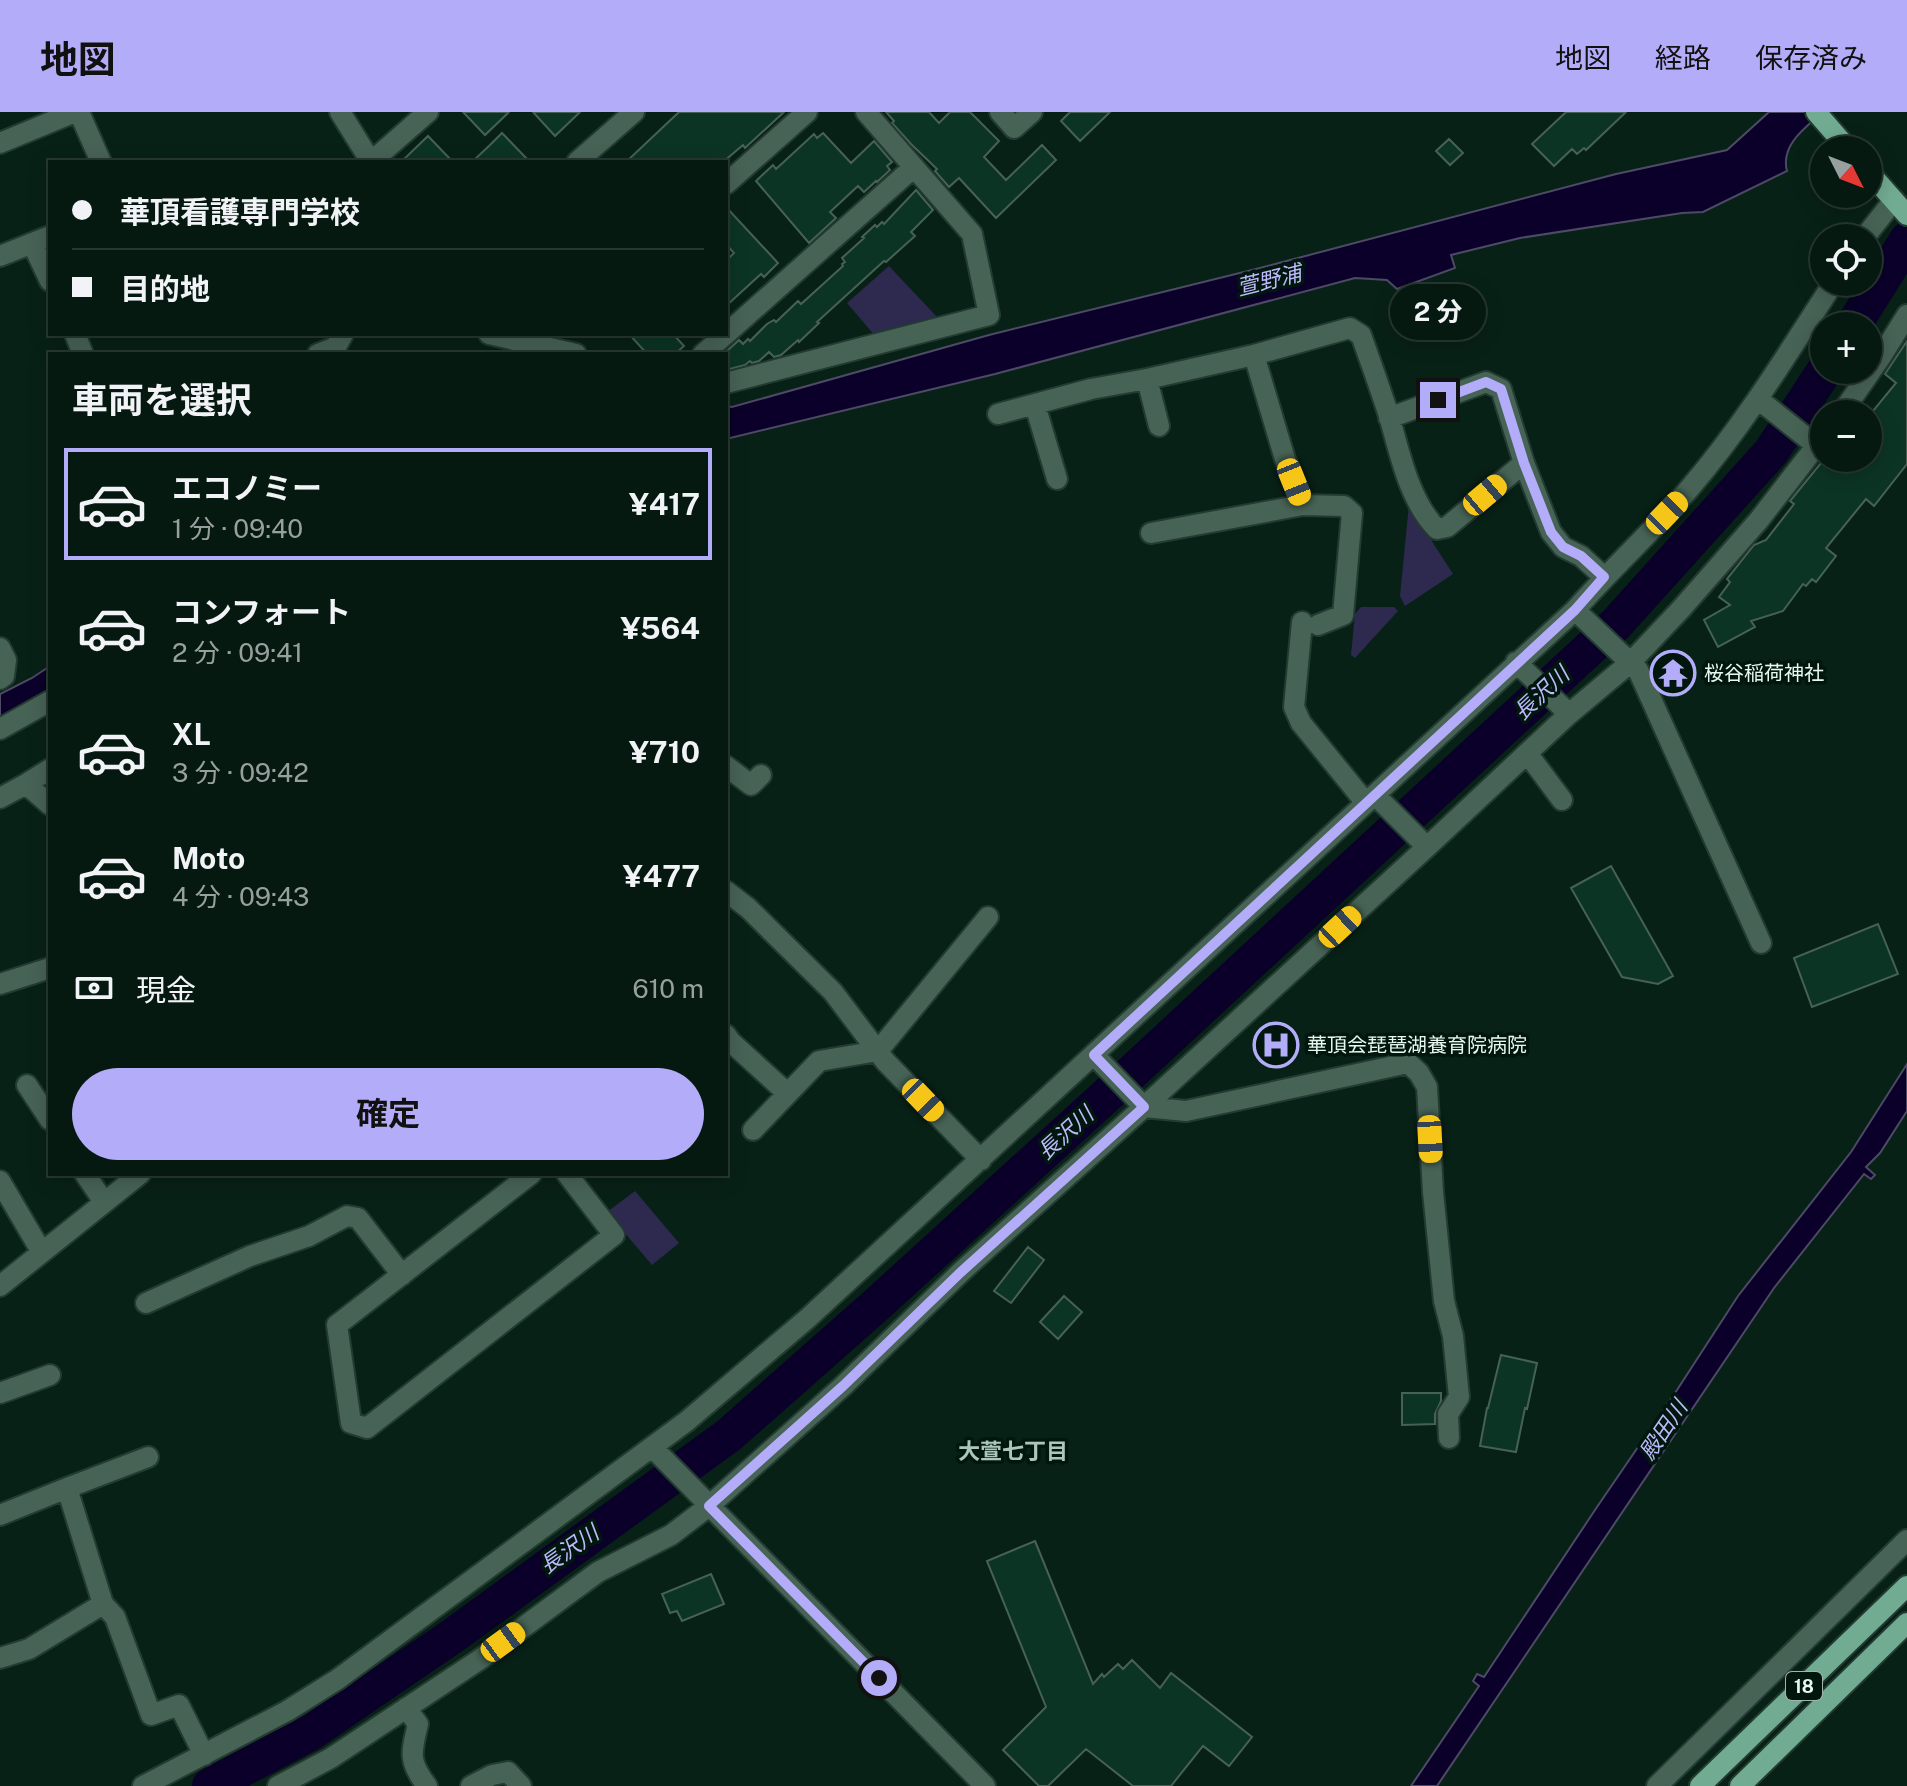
<!DOCTYPE html>
<html lang="ja">
<head>
<meta charset="utf-8">
<style>
  body { margin:0; font-family:"Public Sans","Noto Sans JP",sans-serif; background:#0f221a; color:#f1f3f6; height:100vh; display:flex; flex-direction:column; font-size:30px; white-space:nowrap }
  * { box-sizing:border-box; margin:0 }
  p { font-size:26px; color:#98a09f }
  .icon { flex:none; width:44px; height:44px; fill:none; stroke:currentColor; stroke-width:2; stroke-linecap:round; stroke-linejoin:round }
  .map { position:relative; flex:1; overflow:hidden }
  .sheet { position:absolute; left:48px; top:240px; width:680px; height:824px; display:flex; flex-direction:column; background:#061911; border-radius:0px; box-shadow:0 4px 20px #0003,0 0 0 2px #273831 }
  .sheet>* { flex:none }
  .guide { position:absolute; left:48px; top:48px; width:680px; height:176px; border-radius:0px; box-shadow:0 4px 20px #0003,0 0 0 2px #273831; display:grid; align-content:center; height:176px; padding:0 24px; background:#061911 }
  .needle { width:52px; rotate:132deg }
  .tools { position:absolute; left:1810px; top:24px; display:grid; gap:16px }
  .tools a { display:grid; place-items:center; width:72px; height:72px; border-radius:50%; background:#061911; box-shadow:0 4px 20px #0003,0 0 0 2px #273831; font-size:40px }
  .end { position:absolute; width:36px; height:36px; margin:-18px; border:10px solid #b3adf9; background:#111; box-shadow:0 0 0 4px #111 }
  .from { border-radius:50% }
  .bubble { position:absolute; height:56px; border-radius:28px; background:#061911; box-shadow:0 4px 20px #0003,0 0 0 2px #273831; font-size:26px; font-weight:700; line-height:56px; text-align:center }
  .car { position:absolute; width:24px; height:48px; margin:-24px -12px; border-radius:10px; box-shadow:0 0 6px 2px #0007; background:linear-gradient(#f5c518 24%,#345 0 40%,#f5c518 0 76%,#345 0 86%,#f5c518 0) }
  .guide b { display:flex; align-items:center; gap:28px; height:76px; font-size:30px }
  .guide b+b { border-top:2px solid #273831 }
  .guide i { width:20px; height:20px; background:#f1f3f6 }
  ul { padding:0; list-style:none }
  li { display:flex; align-items:center; gap:24px; height:112px; margin:0 16px 12px; padding:0 8px; border:4px solid transparent; border-radius:0px }
  li div { flex:1 }
  li b { display:block; font-size:30px }
  li em { font-style:normal; font-weight:700 }
  li.on { border-color:#b3adf9 }
  li>.icon { width:72px; height:72px; stroke-width:1.5 }
  h2 { padding:0 24px; font-size:36px; line-height:96px }
  .pay { display:flex; align-items:center; gap:20px; height:88px; padding:0 24px; font-size:30px }
  .pay p { margin-inline-start:auto }
  .action { display:flex; gap:16px; margin-top:auto; padding:16px 24px }
  .action a { flex:1; height:92px; border-radius:48px; background:#b3adf9; color:#111; font-size:32px; font-weight:700; line-height:92px; text-align:center }
  header { display:flex; align-items:center; gap:48px; box-sizing:border-box; height:112px; padding:0 40px; background:#b3adf9; color:#111 }
  header strong { font-size:38px }
  nav { display:flex; gap:44px; margin-inline-start:auto; font-size:28px }
  .map>svg:first-child { display:block }
</style>
</head>
<body>
<header>
<strong>地図</strong>
<nav><a>地図</a><a>経路</a><a>保存済み</a></nav>
</header>
<div class="map">
<svg width="1907" height="1674" viewBox="0 0 1907 1674">
  <rect width="100%" height="100%" fill="#082117"/>
  <path fill="#2d294f" d="M 889,154 L 937,205 L 937,210 L 876,225 L 847,191 Z
    M 1412,390 L 1433,431 L 1453,462 L 1405,494 L 1400,484 L 1409,392 Z
    M 1361,495 L 1394,495 L 1398,499 L 1355,546 L 1351,543 L 1355,502 Z
    M 635,1079 L 679,1131 L 652,1153 L 607,1100 Z"/>
  <path fill="#0b002a" stroke="#4d4a65" stroke-width="2" d="M 1769,0 L 1823,0 C 1806,15 1780,33 1787,59 L 1703,100 L 1682,101 L 1520,126 L 1451,143 L 1455,156 L 1397,177 L 1387,168 L 1355,166 L 995,262 L 726,327 L 726,294 L 732,295 L 989,223 L 1260,156 L 1616,62 L 1727,38 Z
    M 50,554 L 50,580 L 0,607 L 0,582 L 32,566 Z
    M 1907,952 L 1907,999 L 1880,1041 L 1866,1055 L 1875,1063 L 1871,1067 L 1864,1062 L 1774,1176 L 1437,1674 L 1411,1674 L 1479,1574 L 1473,1569 L 1477,1562 L 1484,1565 L 1597,1395 L 1677,1278 L 1738,1184 L 1851,1040 Z"/>
  <g fill="none" stroke-linecap="round" stroke-linejoin="round">
    <path stroke="#0b002a" stroke-width="36" d="M 1853,214 L 1907,128
      M 210,1674 L 312,1620 L 454,1523 L 729,1323 L 874,1195 L 1130,962 L 1616,512 L 1771,340 L 1825,258"/>
  </g>
  <path fill="#0c3425" stroke="#476155" stroke-width="2" d="M 463,0 L 509,0 L 485,23 Z
    M 533,0 L 580,0 L 555,24 Z
    M 679,0 L 784,0 L 745,36 L 743,33 L 723,50 L 626,50 Z
    M 886,0 L 929,0 L 939,11 L 950,0 L 970,0 L 999,29 L 984,45 L 1006,68 L 1042,33 L 1056,48 L 996,106 L 959,66 L 949,75 L 935,59 L 937,57 L 911,32 L 892,11 L 894,9 Z
    M 1070,0 L 1110,0 L 1080,29 L 1061,9 Z
    M 1566,0 L 1626,0 L 1586,38 L 1584,36 L 1577,42 L 1572,37 L 1554,54 L 1532,32 Z
    M 502,21 L 530,50 L 472,50 L 490,33 Z
    M 823,21 L 851,51 L 874,29 L 892,50 L 887,54 L 890,58 L 877,70 L 876,69 L 864,80 L 858,74 L 830,100 L 836,106 L 809,131 L 756,69 L 773,53 L 776,57 L 814,22 L 817,26 Z
    M 428,24 L 453,50 L 401,50 Z
    M 1449,27 L 1463,41 L 1450,53 L 1436,39 Z
    M 916,78 L 933,98 L 911,120 L 915,124 L 886,150 L 884,149 L 817,210 L 819,211 L 799,230 L 798,228 L 781,243 L 774,245 L 769,240 L 759,249 L 752,251 L 750,249 L 745,253 L 726,258 L 726,240 L 739,228 L 743,232 L 748,227 L 750,229 L 767,212 L 774,208 L 776,210 L 798,189 L 801,192 L 843,154 L 842,152 L 845,150 L 842,146 L 864,126 L 862,125 L 875,113 L 877,115 L 882,110 L 884,112 Z
    M 726,95 L 778,151 L 764,165 L 761,162 L 726,194 L 726,149 L 734,141 L 726,132 Z
    M 629,222 L 673,222 L 684,234 L 675,242 L 647,242 Z
    M 1907,229 L 1907,352 L 1874,394 L 1866,387 L 1826,436 L 1836,444 L 1816,470 L 1812,467 L 1806,474 L 1803,472 L 1783,499 L 1751,509 L 1755,515 L 1718,535 L 1704,508 L 1730,493 L 1719,485 L 1730,470 L 1727,467 L 1754,433 L 1766,428 L 1794,392 L 1790,389 L 1825,346 L 1868,346 L 1868,305 L 1896,271 L 1885,262 Z
    M 1611,754 L 1673,864 L 1658,872 L 1622,865 L 1571,776 Z
    M 1878,812 L 1898,862 L 1812,895 L 1794,846 Z
    M 1028,1135 L 1044,1148 L 1011,1191 L 994,1179 Z
    M 1064,1184 L 1082,1200 L 1058,1227 L 1040,1210 Z
    M 1501,1243 L 1537,1251 L 1527,1297 L 1525,1296 L 1516,1340 L 1480,1334 L 1487,1296 L 1488,1296 Z
    M 1402,1281 L 1441,1281 L 1441,1289 L 1435,1302 L 1435,1312 L 1402,1313 Z
    M 1035,1429 L 1093,1572 L 1102,1562 L 1104,1565 L 1118,1552 L 1123,1557 L 1132,1548 L 1160,1576 L 1171,1561 L 1252,1625 L 1229,1654 L 1203,1634 L 1171,1674 L 1133,1674 L 1086,1637 L 1048,1674 L 1039,1674 L 1003,1638 L 1046,1595 L 987,1449 Z
    M 711,1462 L 724,1492 L 682,1509 L 677,1499 L 670,1501 L 662,1482 Z"/>
  <g fill="none" stroke-linecap="round" stroke-linejoin="round">
    <g stroke="#233b31" stroke-width="24">
      <path id="minor" d="M 79,0 L 101,50
        M 340,0 L 371,50
        M 1000,0 L 1014,16 L 1032,0
        M 0,31 L 75,0
        M 371,50 L 428,0
        M 577,50 L 634,0
        M 726,72 L 807,0
        M 1864,126 L 1894,88
        M 32,131 L 50,169
        M 0,144 L 50,124
        M 75,222 L 83,242
        M 489,222 L 576,242
        M 726,222 L 914,55
        M 318,242 L 336,235 L 343,222
        M 703,242 L 726,222
        M 1254,243 L 1285,347 L 1303,393
        M 1147,267 L 1159,314
        M 726,271 L 989,203 L 972,122 L 866,0
        M 1758,287 L 1817,334
        M 1035,293 L 1057,367
        M 998,302 L 1091,277 L 1147,267 L 1254,243 L 1350,216 L 1361,223 C 1371,251 1381,279 1390,307 C 1400,343 1410,390 1437,417 L 1447,415 L 1524,351
        M 1841,302 L 1882,243 L 1907,203
        M 1389,306 L 1486,270 L 1501,277 L 1524,351 L 1551,420 L 1563,435 L 1581,444 L 1604,465
        M 1151,421 L 1303,393 L 1344,394 L 1352,401 L 1343,503 L 1318,513
        M 1575,498 L 1638,558 L 1761,831
        M 1302,510 L 1294,595 L 1301,611 L 1366,691
        M 0,536 L 6,548 L 4,564 L 0,567
        M 1516,550 L 1569,602
        M 0,617 L 50,589
        M 1527,641 L 1562,688
        M 726,654 L 751,673 L 761,663
        M 26,672 L 50,693
        M 1375,683 L 1427,735
        M 0,686 L 26,672 L 50,657
        M 726,779 L 748,796 L 833,880 L 885,949 L 981,1048
        M 0,872 L 50,856
        M 726,923 L 731,930 L 787,981
        M 1094,943 L 1144,995 L 1186,999 L 1408,951 L 1419,961 L 1427,975 L 1433,1080 L 1444,1189 L 1453,1224 L 1459,1285 L 1448,1302 L 1449,1326
        M 27,973 L 50,1008
        M 753,1018 L 819,949 L 878,939 L 988,805
        M 85,1062 L 104,1090
        M 531,1062 L 337,1213 L 351,1311 L 367,1316 L 614,1123 L 567,1062
        M 0,1069 L 41,1139
        M 0,1174 L 140,1062
        M 146,1191 L 250,1144 L 309,1124 L 347,1104 L 358,1106 L 402,1163
        M 0,1281 L 50,1263
        M 652,1335 L 985,1674
        M 67,1376 L 148,1345
        M 0,1403 L 67,1376 L 103,1492 L 115,1505 L 151,1603 L 179,1593 L 204,1643
        M 0,1546 L 29,1537 L 103,1492
        M 406,1596 L 418,1612 C 411,1641 408,1649 427,1674
        M 143,1674 L 287,1599 L 338,1567 L 687,1309 L 808,1206 L 1575,498 C 1612,456 1653,419 1689,377 C 1744,313 1788,241 1834,170
        M 278,1674 L 331,1646 L 479,1548 L 598,1460 L 671,1423 L 709,1394 L 843,1274 L 961,1160 L 1144,995 L 1427,735 L 1569,602 L 1631,550 L 1681,497 L 1759,408 L 1824,324
        M 471,1674 L 492,1663 L 508,1660 L 521,1674
        M 1657,1674 L 1907,1428"/>
    </g>
    <g stroke="#233b31" stroke-width="24">
      <path id="major" d="M 1816,0 L 1849,38
        M 1868,59 L 1907,103
        M 1700,1674 L 1907,1474
        M 1740,1674 L 1907,1511"/>
    </g>
    <use href="#minor" stroke="#476356" stroke-width="20"/>
    <use href="#major" stroke="#71ac92" stroke-width="20"/>
  </g>
  <g fill="none" stroke-linecap="round" stroke-linejoin="round">
    <path stroke="#b3adf9" stroke-width="10" d="M 879,1566 L 709,1394 L 843,1274 L 961,1160 L 1144,995 L 1094,943 L 1575,498 L 1604,465 L 1581,444 L 1563,435 L 1551,420 L 1524,351 L 1501,277 L 1486,270 L 1438,288"/>
  </g>
  <defs>
    <g id="temple-ring" transform="scale(2.3)"><circle r="9.5" fill="#01170e" stroke="#b3adf9" stroke-width="1.5"/><path d="M0-6L5-2H3V0L6.5 2.5H4V6H1.5V3h-3V6H-4V2.5H-6.5L-3 0V-2H-5Z" fill="#b3adf9"/></g>
    <g id="hospital-ring" transform="scale(2.3)"><circle r="9.5" fill="#01170e" stroke="#b3adf9" stroke-width="1.5"/><path d="M-5-5h3v3.5h4V-5h3V5h-3V1.5h-4V5h-3Z" fill="#b3adf9"/></g>
  </defs>
  <g fill-rule="evenodd">
    <use href="#temple-ring" x="1673" y="561"/>
    <use href="#hospital-ring" x="1276" y="933"/>
  </g>
  <g text-anchor="middle" dominant-baseline="central" stroke-width="7" stroke-linejoin="round" paint-order="stroke">
    <rect fill="#01170e" stroke="#a3b4ac" stroke-width="2" x="1786" y="1560" width="36" height="28" rx="6"/>
    <g font-size="18" font-weight="bold" fill="#e8f7ef">
      <text x="1804" y="1574">18</text>
    </g>
    <g font-size="20" fill="#e8f7ef" stroke="#01170e" text-anchor="start">
      <text x="1704" y="561">桜谷稲荷神社</text>
      <text x="1307" y="933">華頂会琵琶湖養育院病院</text>
    </g>
    <g font-size="22" font-style="italic" fill="#bdb9fb" stroke="#01170e">
      <text transform="translate(1269 168) rotate(-14)">萱野浦</text>
      <text transform="translate(1541 581) rotate(-43)">長沢川</text>
      <text transform="translate(1065 1021) rotate(-42)">長沢川</text>
      <text transform="translate(1663 1318) rotate(-56)">殿田川</text>
      <text transform="translate(569 1437) rotate(-35)">長沢川</text>
    </g>
    <g font-size="22" font-weight="bold" fill="#aac7b9" stroke="#01170e">
      <text x="1013" y="1339">大萱七丁目</text>
    </g>
  </g>
</svg>
<div class="tools">
<a><svg class="needle" viewBox="-14 -14 28 28"><path d="M0-13l5 13h-10z" fill="#e53935"/><path d="M0 13l5-13h-10z" fill="#98a09f"/></svg></a>
<a><svg class="icon" aria-label="locate" viewBox="0 0 24 24"><circle cx="12" cy="12" r="6"/><path d="M12 2v4M12 18v4M2 12h4M18 12h4"/></svg></a>
<a>+</a>
<a>−</a>
</div>
<i class="end from" style="left:879px;top:1566px"></i>
<i class="end" style="left:1438px;top:288px"></i>
<div class="bubble" style="left:1390px;top:172px;width:96px">2 分</div>
<i class="car" style="left:1294px;top:370px;rotate:158deg"></i>
<i class="car" style="left:1485px;top:383px;rotate:50deg"></i>
<i class="car" style="left:1667px;top:401px;rotate:44deg"></i>
<i class="car" style="left:1340px;top:815px;rotate:47deg"></i>
<i class="car" style="left:923px;top:988px;rotate:136deg"></i>
<i class="car" style="left:1430px;top:1027px;rotate:177deg"></i>
<i class="car" style="left:503px;top:1530px;rotate:54deg"></i>
<div class="guide">
<b><i class="from"></i>華頂看護専門学校</b>
<b><i></i>目的地</b>
</div>
<section class="sheet">
<h2>車両を選択</h2>
<ul>
<li class="on"><svg class="icon" aria-label="car" viewBox="0 0 24 24"><path d="M5 17H2v-5l4-1 3-4h7l3 4 3 1v5h-3M9 17h6M6 11h13"/><circle cx="7" cy="17" r="2"/><circle cx="17" cy="17" r="2"/></svg><div><b>エコノミー</b><p>1 分 · 09:40</p></div><em>¥417</em></li>
<li><svg class="icon" aria-label="car" viewBox="0 0 24 24"><path d="M5 17H2v-5l4-1 3-4h7l3 4 3 1v5h-3M9 17h6M6 11h13"/><circle cx="7" cy="17" r="2"/><circle cx="17" cy="17" r="2"/></svg><div><b>コンフォート</b><p>2 分 · 09:41</p></div><em>¥564</em></li>
<li><svg class="icon" aria-label="car" viewBox="0 0 24 24"><path d="M5 17H2v-5l4-1 3-4h7l3 4 3 1v5h-3M9 17h6M6 11h13"/><circle cx="7" cy="17" r="2"/><circle cx="17" cy="17" r="2"/></svg><div><b>XL</b><p>3 分 · 09:42</p></div><em>¥710</em></li>
<li><svg class="icon" aria-label="car" viewBox="0 0 24 24"><path d="M5 17H2v-5l4-1 3-4h7l3 4 3 1v5h-3M9 17h6M6 11h13"/><circle cx="7" cy="17" r="2"/><circle cx="17" cy="17" r="2"/></svg><div><b>Moto</b><p>4 分 · 09:43</p></div><em>¥477</em></li>
</ul>
<div class="pay"><svg class="icon" aria-label="cash" viewBox="0 0 24 24"><path d="M3 7h18v10H3z"/><circle cx="12" cy="12" r="2"/></svg>現金<p>610 m</p></div>
<div class="action"><a>確定</a></div>
</section>
</div>
</body>
</html>
